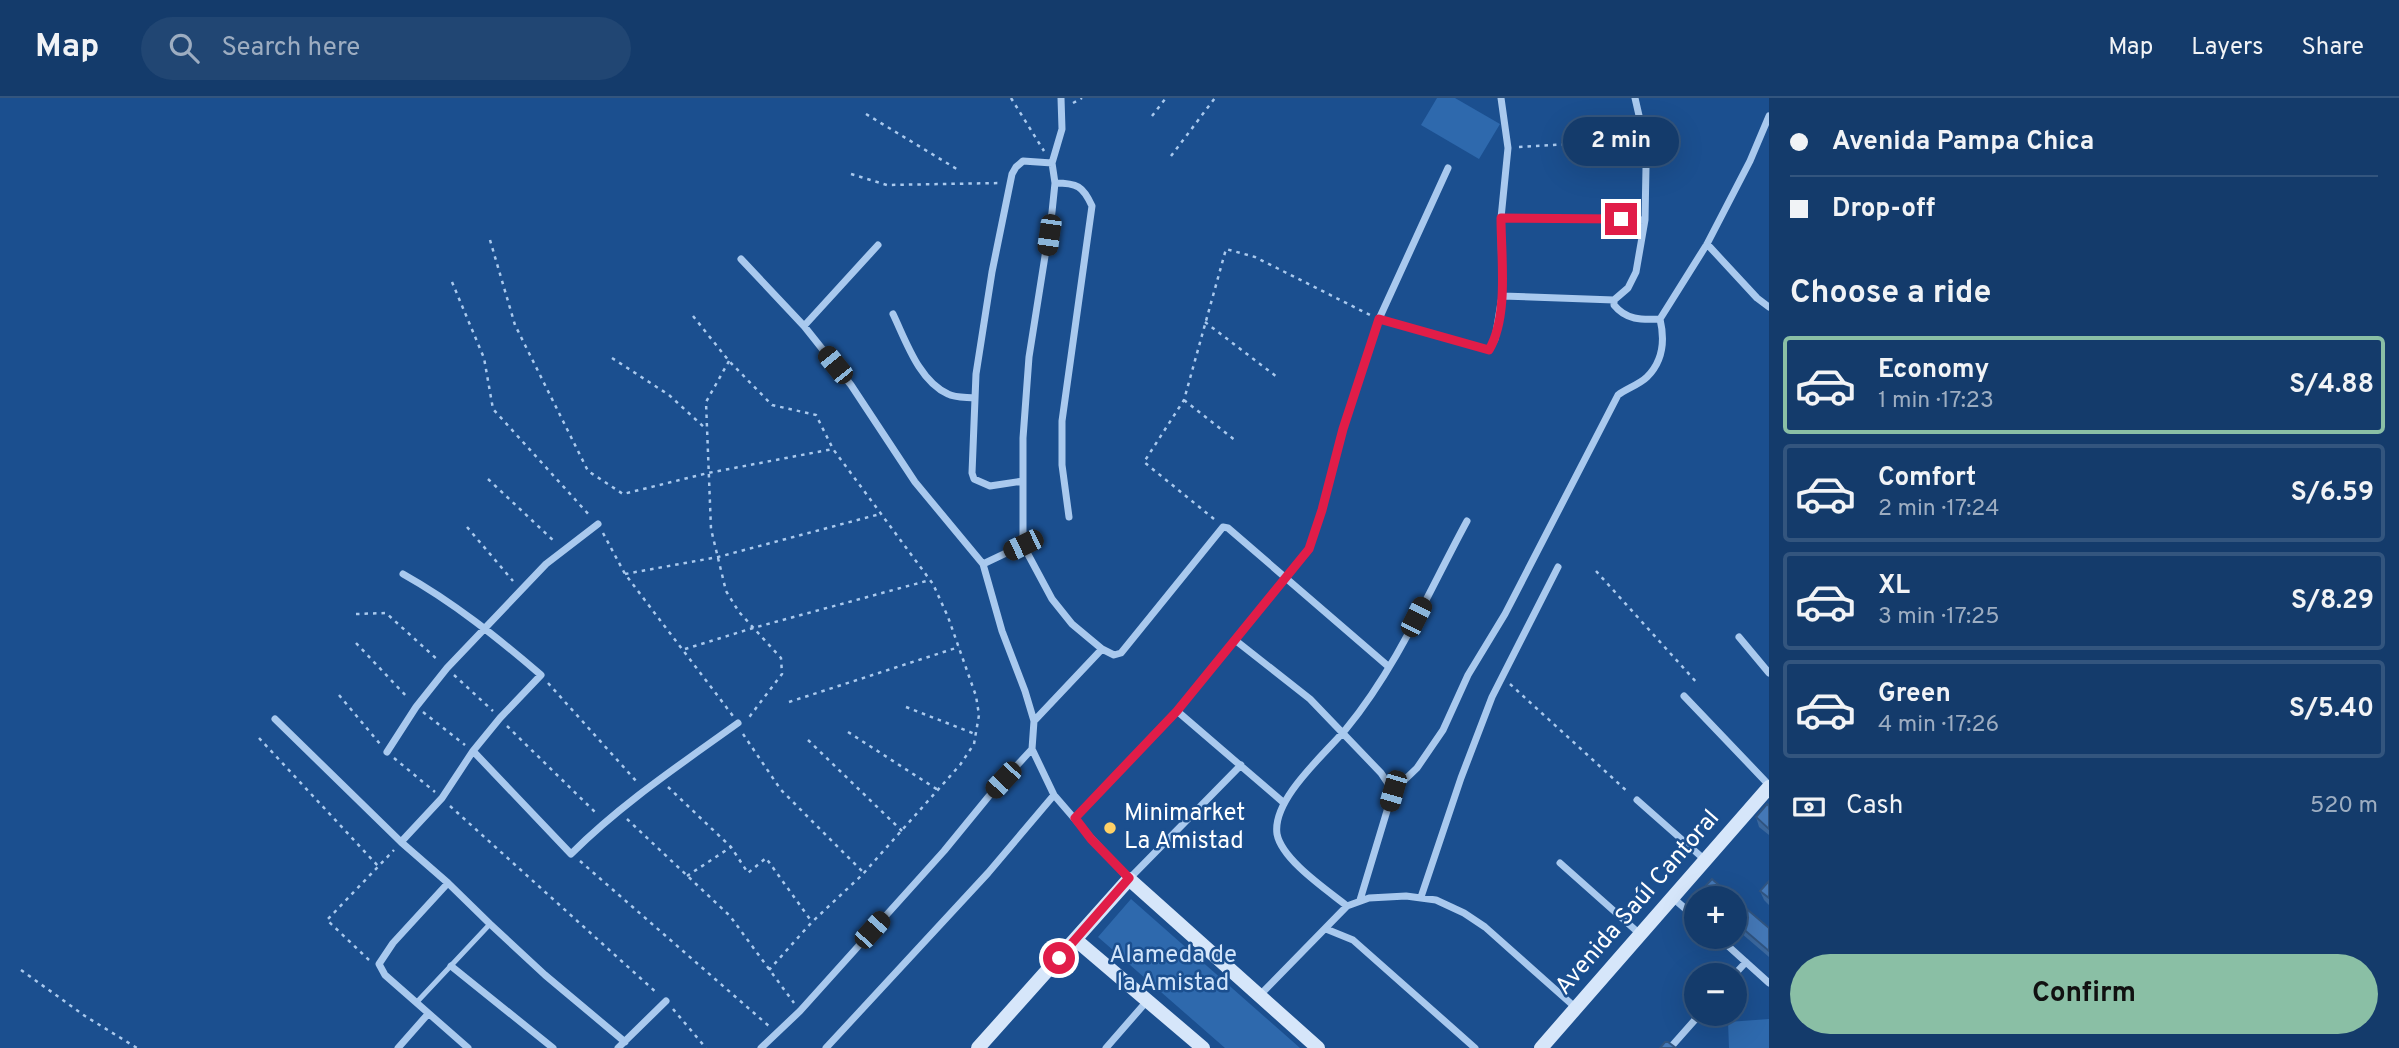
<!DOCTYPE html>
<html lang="en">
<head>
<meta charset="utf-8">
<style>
  body { margin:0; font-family:Overpass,sans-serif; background:#214673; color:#f1f3f6; height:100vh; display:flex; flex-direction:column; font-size:26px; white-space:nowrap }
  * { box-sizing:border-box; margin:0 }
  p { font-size:23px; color:#9dadc1 }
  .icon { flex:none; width:38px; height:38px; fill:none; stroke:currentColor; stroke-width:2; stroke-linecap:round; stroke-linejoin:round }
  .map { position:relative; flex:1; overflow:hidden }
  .side { display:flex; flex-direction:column; background:#143b6b; width:630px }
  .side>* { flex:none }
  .top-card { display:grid; align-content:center; height:154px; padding:0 21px; background:#143b6b }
  .fabs { position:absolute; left:1684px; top:788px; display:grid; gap:14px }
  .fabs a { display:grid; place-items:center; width:63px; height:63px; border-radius:50%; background:#143b6b; box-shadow:0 7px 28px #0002,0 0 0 2px #33557e; font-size:35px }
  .end { position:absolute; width:32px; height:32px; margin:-16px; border:9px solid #e11d48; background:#fff; box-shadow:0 0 0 4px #fff }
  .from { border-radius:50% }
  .bubble { position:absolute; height:49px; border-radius:24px; background:#143b6b; box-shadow:0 7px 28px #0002,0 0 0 2px #33557e; font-size:23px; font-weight:700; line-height:49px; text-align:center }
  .car { position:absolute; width:21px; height:42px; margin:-21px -10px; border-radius:9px; box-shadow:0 0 5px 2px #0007; background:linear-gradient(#222 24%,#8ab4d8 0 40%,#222 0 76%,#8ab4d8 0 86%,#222 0) }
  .top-card b { display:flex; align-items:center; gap:24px; height:66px; font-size:26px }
  .top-card b+b { border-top:2px solid #33557e }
  .top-card i { width:18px; height:18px; background:#f1f3f6 }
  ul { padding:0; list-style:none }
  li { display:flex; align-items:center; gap:21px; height:98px; margin:0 14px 10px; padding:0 7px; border:4px solid #33557e; border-radius:7px }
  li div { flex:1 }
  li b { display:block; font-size:26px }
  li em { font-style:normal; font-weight:700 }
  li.selected { border-color:#8abfa5 }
  li>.icon { width:63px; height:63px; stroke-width:1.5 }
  h2 { padding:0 21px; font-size:32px; line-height:84px }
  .pay { display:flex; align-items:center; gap:18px; height:77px; padding:0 21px; font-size:26px }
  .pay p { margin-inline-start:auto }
  .action { display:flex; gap:14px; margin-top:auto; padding:14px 21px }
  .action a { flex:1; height:80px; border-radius:42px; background:#8abfa5; color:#111; font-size:28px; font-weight:700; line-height:80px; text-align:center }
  header { display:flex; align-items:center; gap:42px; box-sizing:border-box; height:98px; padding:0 35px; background:#143b6b; border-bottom:2px solid #33557e }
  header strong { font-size:33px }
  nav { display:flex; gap:38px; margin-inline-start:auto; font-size:24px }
  .search { width:490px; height:63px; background:#214673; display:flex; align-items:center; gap:18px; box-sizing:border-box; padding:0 24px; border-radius:38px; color:#9dadc1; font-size:26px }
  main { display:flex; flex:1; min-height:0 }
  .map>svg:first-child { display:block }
</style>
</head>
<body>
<header>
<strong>Map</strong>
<div class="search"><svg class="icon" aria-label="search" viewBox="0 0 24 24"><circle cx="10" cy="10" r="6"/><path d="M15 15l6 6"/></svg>Search here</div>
<nav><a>Map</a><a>Layers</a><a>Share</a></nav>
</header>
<main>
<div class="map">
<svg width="1769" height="950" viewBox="0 0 1769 950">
  <rect width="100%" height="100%" fill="#1b4f8f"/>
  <path fill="#2e69ad" d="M 1437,0 L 1455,0 L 1500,26 L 1479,61 L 1421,27 Z
    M 1131,801 L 1300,950 L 1225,950 L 1098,839 Z
    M 1769,921 L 1769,950 L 1729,950 L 1728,924 Z"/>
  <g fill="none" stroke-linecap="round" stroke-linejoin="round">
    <path stroke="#a9c9ee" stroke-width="2.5" stroke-dasharray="3.5 5" stroke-linecap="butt" d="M 1011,0 L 1044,53
      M 1073,5 L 1082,0
      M 866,16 L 960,73
      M 1152,18 L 1166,0
      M 1519,49 L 1589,45
      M 1171,58 L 1215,0
      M 851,76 L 887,87 L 1001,85
      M 490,142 L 515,227 L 588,373 L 623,396 L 708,375 L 833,351
      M 452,184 L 484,260 L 493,311 L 591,419
      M 693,218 L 729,263 L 772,307 L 816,317 L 833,351 L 933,486 L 948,519 L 976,598 L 979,617 L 974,646 L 960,667 L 862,777 L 812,824 L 769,872
      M 1205,224 L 1277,279
      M 612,260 L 669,297 L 705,330
      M 729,263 L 706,304 L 711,431 L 726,493 L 739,514 L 781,560 L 782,576 L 747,622
      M 1184,302 L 1236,343
      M 488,381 L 556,445
      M 1214,421 L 1144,364 L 1184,302 L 1226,151 L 1255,159 L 1370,217
      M 467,429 L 513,483
      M 603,435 L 625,476 L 733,618
      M 1596,473 L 1698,586
      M 625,476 L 718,459 L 880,416
      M 356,516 L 386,515 L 439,563
      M 356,545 L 408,600
      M 685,551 L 753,530 L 930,482
      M 454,577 L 493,613
      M 548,585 L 637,684
      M 1510,586 L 1629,695
      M 339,597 L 380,646
      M 789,604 L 959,549
      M 906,609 L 975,636
      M 423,614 L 465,647
      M 507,628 L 597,716
      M 848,634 L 938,692
      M 743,636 L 781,692 L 864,775
      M 259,640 L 379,769
      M 808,642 L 902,733
      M 394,660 L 435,694
      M 668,689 L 731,749 L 748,775 L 766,760 L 812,824
      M 450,708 L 658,896
      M 627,721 L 730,818 L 794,905
      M 580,763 L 770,929
      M 687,778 L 731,749
      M 369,862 L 327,822 L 394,752
      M 21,872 L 85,918 L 137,950
      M 673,911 L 706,950"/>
    <path stroke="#a9c9ee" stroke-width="5" d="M 416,905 L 490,826"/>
    <path stroke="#a9c9ee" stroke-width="7" d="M 1061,0 L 1062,31 L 1052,65 L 1055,85 L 1052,114 L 1029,259 L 1023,340 L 1023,447 L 1052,501 L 1072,526 L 1102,551 L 1114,557 L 1121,555 L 1223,429 L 1228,430 L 1389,569
      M 1055,85 C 1077,85 1083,88 1092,108 L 1062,323 L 1062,367 L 1069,419
      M 1501,120 L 1645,122
      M 1707,146 L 1757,200 L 1769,209
      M 741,161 L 804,228 L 851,287 L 915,384 L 983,466 L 1002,533 L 1025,593 L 1034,623 L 1032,651 L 1054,697 L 1092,741 L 1129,781 L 1241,667
      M 1502,198 L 1614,202 L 1628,190 L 1636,174 L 1645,122 L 1646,69 L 1643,35 L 1635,0
      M 1614,202 L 1614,207 C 1626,222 1641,222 1660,221 L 1707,146 L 1750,63 L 1769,18
      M 893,216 C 906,243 919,283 948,296 C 955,300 966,299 975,300
      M 1379,221 L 1489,252 L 1495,241 L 1502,198 L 1501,120 L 1508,50 L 1501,0
      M 804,228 L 878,147
      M 1023,383 L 990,388 L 974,381 L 972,375 L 976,276 L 992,174 L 1012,76 L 1016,69 L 1023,63 L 1052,65
      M 983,466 L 1023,447
      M 1739,539 L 1769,575
      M 1235,542 L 1310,601 L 1381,675 L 1393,693
      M 1684,598 L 1769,687
      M 1177,613 L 1284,705
      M 275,621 L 401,744 L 448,785 L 490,826 L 545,877 L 625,944
      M 1034,623 L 1102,551
      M 473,653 L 571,756 C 621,706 681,666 738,625
      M 387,654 L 416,609 L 447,570 L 546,466 L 598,426
      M 1637,702 L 1705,762
      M 1075,720 L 1177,613 L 1309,451 L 1322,412 L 1343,331 L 1379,221 L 1448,70
      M 401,744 L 442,700 L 473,653 L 500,620 L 541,577 C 498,540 453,504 403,476
      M 1560,765 L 1641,837
      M 448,785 L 393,845 L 379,866 L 385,877 L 468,950
      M 1421,799 L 1461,680 L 1492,599 L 1558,469
      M 1673,800 L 1696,820
      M 1360,802 L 1393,693 L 1417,670 L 1443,632 L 1468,577 L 1505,516 L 1618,297 C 1626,291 1640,286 1647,279 C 1663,263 1665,242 1660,221
      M 1347,808 C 1327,792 1282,762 1277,736 C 1272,701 1325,656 1346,631 C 1397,569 1429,493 1467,423
      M 1326,831 L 1353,842 L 1475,950
      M 1717,838 L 1769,885
      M 451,868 L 553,950
      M 1734,877 L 1746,864
      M 1259,898 L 1347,808 L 1369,800 L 1406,798 L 1436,802 L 1464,815 L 1485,829 L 1576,910
      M 398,950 L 428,916
      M 618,950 L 666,903
      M 761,950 L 800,913 L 944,753 L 989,698 L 1032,651
      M 826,950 L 988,775 L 1054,697
      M 1106,950 L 1147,903
      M 1670,950 L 1701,915"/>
    <path stroke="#d6e6fa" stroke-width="14" d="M 1076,842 L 1203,950
      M 978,950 L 1129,781 L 1318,950
      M 1541,950 L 1769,689"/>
  </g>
  <path fill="#3a679d" d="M 1769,708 L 1769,737 L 1759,729 L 1756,719 Z
    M 1769,783 L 1769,807 L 1764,802 L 1760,793 Z
    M 1734,800 L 1769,830 L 1769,859 L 1734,829 Z"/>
  <path fill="#4478b7" stroke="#305480" stroke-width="2" d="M 1767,706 L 1769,708 L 1769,731 L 1756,719 Z
    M 1712,781 L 1734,800 L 1708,800 L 1701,793 Z
    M 1769,783 L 1769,800 L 1760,793 Z
    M 1734,800 L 1769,830 L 1769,853 L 1734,823 Z
    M 1665,944 L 1668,944 L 1676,950 L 1660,950 Z"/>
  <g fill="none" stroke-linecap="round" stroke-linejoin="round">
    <path stroke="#e11d48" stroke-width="9" d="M 1059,860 L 1129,780 L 1091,741 L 1075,720 L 1177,613 L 1309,451 L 1322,412 L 1343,331 L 1379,221 L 1489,252 C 1509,218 1501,159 1501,120 L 1621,121"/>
  </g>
  <circle fill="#ffd166" stroke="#1b4f8f" stroke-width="2.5" cx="1110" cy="730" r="7"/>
  <g text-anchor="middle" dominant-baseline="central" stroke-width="5" stroke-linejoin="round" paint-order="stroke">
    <g font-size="24" fill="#fff" stroke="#1b4f8f" text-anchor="start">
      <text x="1124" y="716">Minimarket<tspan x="1124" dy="28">La Amistad</tspan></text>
    </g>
    <g font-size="24" fill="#fff" stroke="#1b4f8f">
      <text transform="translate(1638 805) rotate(-49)">Avenida Saúl Cantoral</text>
    </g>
    <g font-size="24" fill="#cfe3fa" stroke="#1b4f8f">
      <text x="1173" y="858">Alameda de<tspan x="1173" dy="28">la Amistad</tspan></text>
    </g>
  </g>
</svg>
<div class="fabs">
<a>+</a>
<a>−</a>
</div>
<i class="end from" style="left:1059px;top:860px"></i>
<i class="end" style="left:1621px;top:121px"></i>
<div class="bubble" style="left:1563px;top:19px;width:116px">2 min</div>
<i class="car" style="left:1049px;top:137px;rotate:188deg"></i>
<i class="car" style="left:835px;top:267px;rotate:321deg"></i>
<i class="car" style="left:1023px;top:447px;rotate:244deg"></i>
<i class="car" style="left:1416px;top:519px;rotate:27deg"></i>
<i class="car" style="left:1003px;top:682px;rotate:223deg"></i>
<i class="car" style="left:1393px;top:693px;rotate:196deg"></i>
<i class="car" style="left:872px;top:832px;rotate:42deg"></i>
</div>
<section class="side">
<div class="top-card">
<b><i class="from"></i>Avenida Pampa Chica</b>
<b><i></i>Drop-off</b>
</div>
<h2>Choose a ride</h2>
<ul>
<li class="selected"><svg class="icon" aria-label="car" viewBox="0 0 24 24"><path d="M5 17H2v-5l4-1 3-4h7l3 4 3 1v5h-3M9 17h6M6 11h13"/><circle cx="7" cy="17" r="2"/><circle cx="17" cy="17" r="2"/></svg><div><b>Economy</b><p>1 min · 17:23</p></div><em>S/4.88</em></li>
<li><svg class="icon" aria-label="car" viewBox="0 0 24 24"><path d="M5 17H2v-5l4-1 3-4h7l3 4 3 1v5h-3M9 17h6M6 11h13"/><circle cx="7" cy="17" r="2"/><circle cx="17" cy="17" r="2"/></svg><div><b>Comfort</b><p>2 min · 17:24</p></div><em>S/6.59</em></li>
<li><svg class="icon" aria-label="car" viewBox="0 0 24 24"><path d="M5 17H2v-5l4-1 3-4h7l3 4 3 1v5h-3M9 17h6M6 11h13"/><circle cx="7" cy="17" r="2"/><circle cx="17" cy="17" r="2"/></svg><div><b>XL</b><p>3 min · 17:25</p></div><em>S/8.29</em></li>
<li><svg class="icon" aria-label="car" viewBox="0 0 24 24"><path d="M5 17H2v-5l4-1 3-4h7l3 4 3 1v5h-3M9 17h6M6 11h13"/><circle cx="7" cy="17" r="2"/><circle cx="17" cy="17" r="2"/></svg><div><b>Green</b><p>4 min · 17:26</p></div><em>S/5.40</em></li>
</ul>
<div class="pay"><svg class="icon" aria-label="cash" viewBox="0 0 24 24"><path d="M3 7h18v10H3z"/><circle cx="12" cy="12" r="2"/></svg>Cash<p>520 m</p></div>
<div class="action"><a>Confirm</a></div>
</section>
</main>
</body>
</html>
